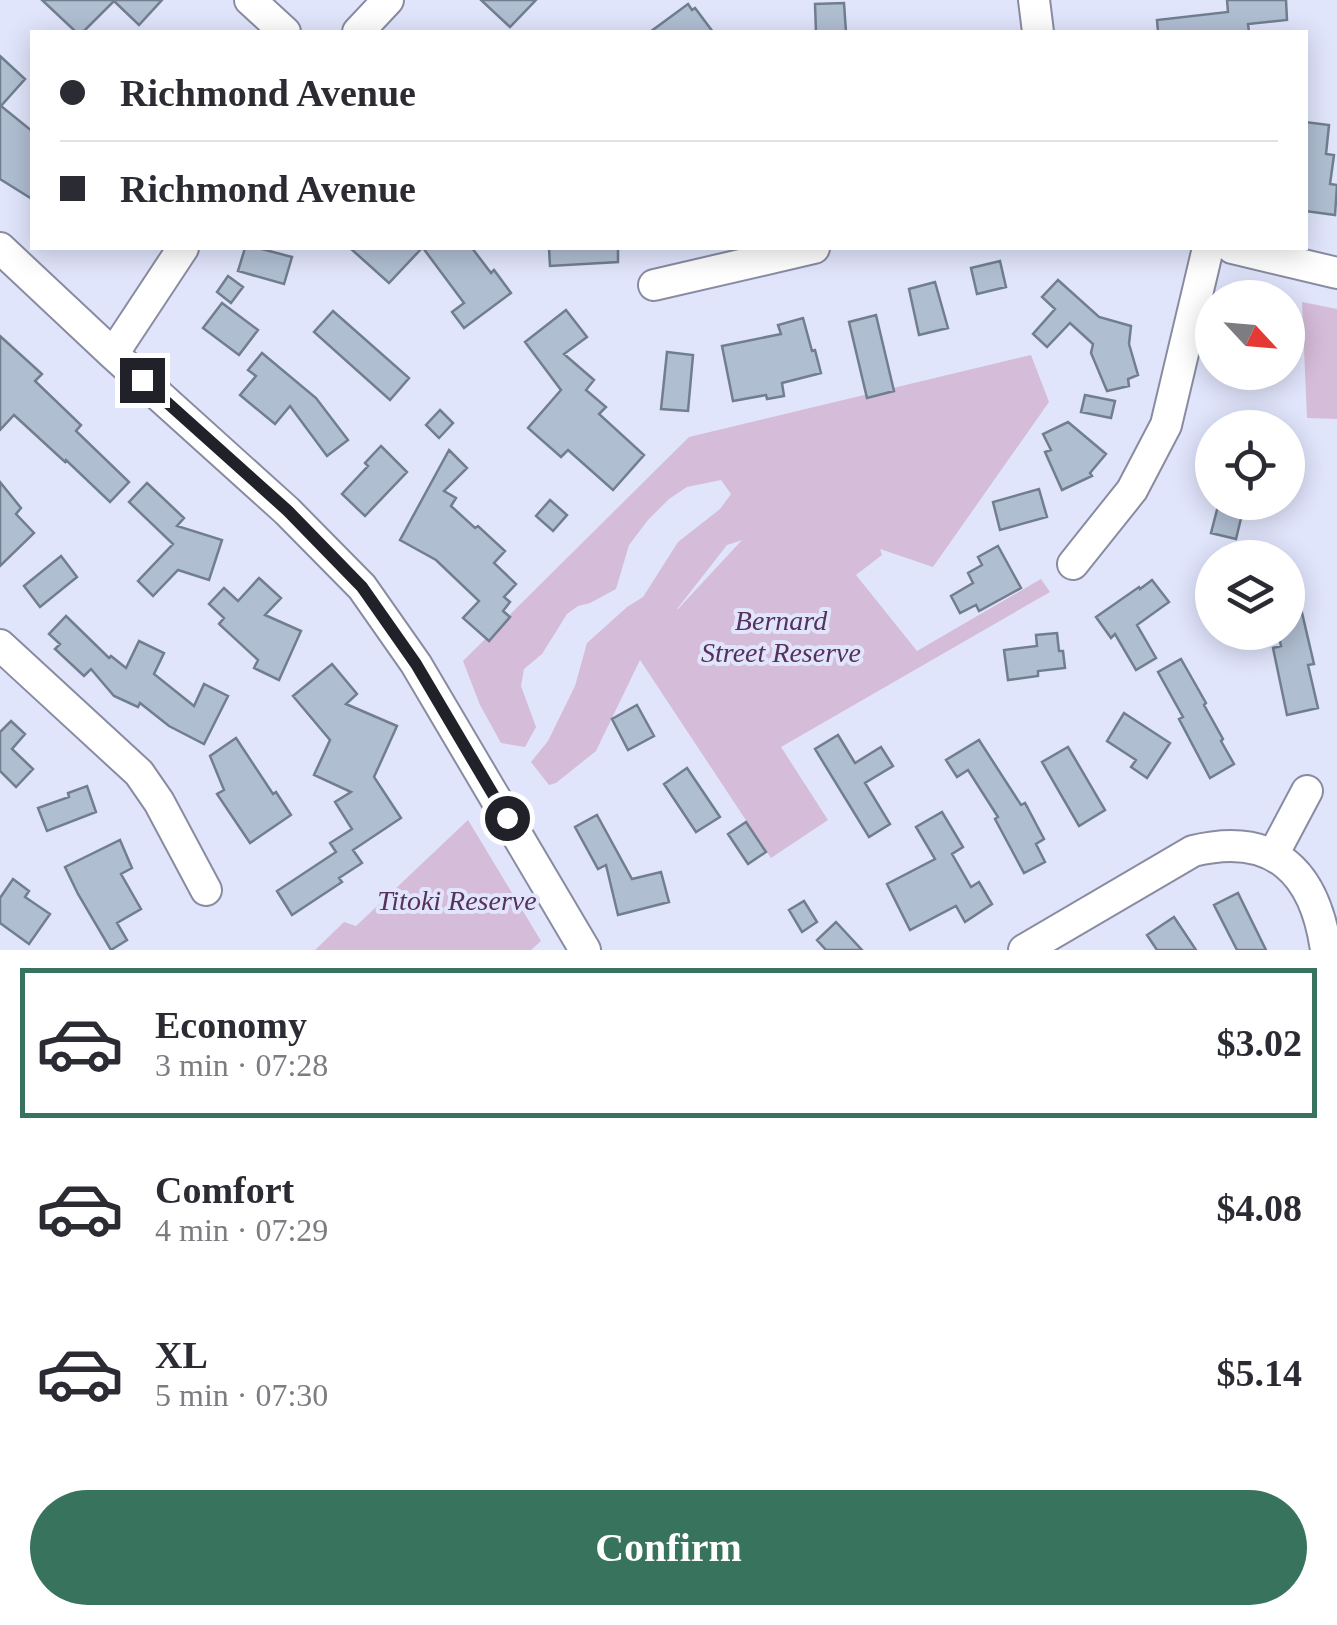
<!DOCTYPE html>
<html lang="en">
<head>
<meta charset="utf-8">
<style>
  body { margin:0; font-family:"Times New Roman",serif; background:#f2f2f3; color:#2b2b33; height:100vh; display:flex; flex-direction:column; font-size:38px; white-space:nowrap }
  * { box-sizing:border-box; margin:0 }
  p { font-size:32px; color:#7c7c81 }
  .icon { flex:none; width:55px; height:55px; fill:none; stroke:currentColor; stroke-width:2; stroke-linecap:round; stroke-linejoin:round }
  .map { position:relative; height:950px; overflow:hidden }
  .details { display:flex; flex-direction:column; background:#fff; flex:1 }
  .details>* { flex:none }
  .top-card { position:absolute; left:30px; top:30px; width:1278px; height:220px; border-radius:0px; box-shadow:0 5px 25px #0003; display:grid; align-content:center; height:220px; padding:0 30px; background:#fff }
  .needle { width:65px; rotate:116deg }
  .tools { position:absolute; left:1195px; top:280px; display:grid; gap:20px }
  .tools a { display:grid; place-items:center; width:110px; height:110px; border-radius:50%; background:#fff; box-shadow:0 5px 25px #0003; font-size:50px }
  .end { position:absolute; width:45px; height:45px; margin:-22px; border:12px solid #202129; background:#fff; box-shadow:0 0 0 5px #fff }
  .from { border-radius:50% }
  .top-card b { display:flex; align-items:center; gap:35px; height:95px; font-size:38px }
  .top-card b+b { border-top:2px solid #e1e1e2 }
  .top-card i { width:25px; height:25px; background:#2b2b33 }
  ul { padding:18px 0 0; list-style:none }
  li { display:flex; align-items:center; gap:30px; height:150px; margin:0 20px 15px; padding:0 10px; border:5px solid transparent; border-radius:0px }
  li div { flex:1 }
  li b { display:block; font-size:38px }
  li em { font-style:normal; font-weight:700 }
  li.selected { border-color:#38735d }
  li>.icon { width:90px; height:90px; stroke-width:1.5 }
  .action { display:flex; gap:20px; margin-top:auto; padding:20px 30px }
  .action a { flex:1; height:115px; border-radius:60px; background:#38735d; color:#fff; font-size:40px; font-weight:700; line-height:115px; text-align:center }
  .map>svg:first-child { display:block }
</style>
</head>
<body>
<div class="map">
<svg width="1337" height="950" viewBox="0 0 1337 950">
  <rect width="100%" height="100%" fill="#e1e5fc"/>
  <path fill="#d5bcd9" fill-rule="evenodd" d="M 1302,302 L 1337,309 L 1337,419 L 1307,418 Z
    M 1031,355 L 1049,402 L 933,567 L 880,549 L 882,555 L 856,575 L 917,651 L 1041,579 L 1050,592 L 781,747 L 828,820 L 771,858 L 640,660 L 596,751 L 556,783 L 549,785 L 531,762 L 548,741 L 575,686 L 587,643 L 627,607 L 643,597 L 678,542 L 720,509 L 731,494 L 721,480 L 687,487 L 669,499 L 648,520 L 629,545 L 616,589 L 590,603 L 578,606 L 567,614 L 542,654 L 524,669 L 521,686 L 536,727 L 525,747 L 501,743 L 480,705 L 463,661 L 689,437 ZM 742,540 L 678,609 L 677,609 L 727,545 Z
    M 468,820 L 541,941 L 531,950 L 315,950 L 344,922 L 356,926 Z"/>
  <path fill="#b0bed2" stroke="#707e8f" stroke-width="2.5" d="M 42,0 L 162,0 L 139,25 L 114,1 L 83,32 L 76,32 Z
    M 481,0 L 536,0 L 510,27 Z
    M 1227,0 L 1286,0 L 1287,20 L 1248,24 L 1249,32 L 1158,32 L 1157,20 L 1228,12 Z
    M 844,3 L 846,32 L 816,32 L 815,4 Z
    M 688,4 L 692,10 L 695,8 L 713,32 L 650,32 Z
    M 0,56 L 25,79 L 1,106 L 32,131 L 32,199 L 0,179 Z
    M 1305,122 L 1329,125 L 1326,154 L 1334,155 L 1330,184 L 1337,185 L 1335,215 L 1305,211 Z
    M 245,248 L 258,248 L 292,257 L 284,284 L 238,271 Z
    M 350,248 L 422,248 L 389,283 Z
    M 423,248 L 472,248 L 491,273 L 494,270 L 511,293 L 464,328 L 452,312 L 464,303 Z
    M 549,248 L 618,248 L 618,262 L 550,266 Z
    M 1000,261 L 1006,287 L 977,294 L 971,268 Z
    M 228,276 L 243,287 L 231,303 L 217,292 Z
    M 1058,280 L 1099,317 L 1131,326 L 1129,344 L 1138,375 L 1128,379 L 1129,386 L 1107,391 L 1091,353 L 1093,344 L 1070,323 L 1047,347 L 1033,334 L 1055,309 L 1042,297 Z
    M 935,282 L 948,328 L 919,335 L 909,289 Z
    M 222,303 L 258,330 L 239,355 L 203,328 Z
    M 566,310 L 587,337 L 564,354 L 594,380 L 586,390 L 606,407 L 599,414 L 644,455 L 613,490 L 568,450 L 561,457 L 528,428 L 561,390 L 525,342 Z
    M 333,311 L 409,378 L 390,400 L 314,332 Z
    M 876,315 L 894,391 L 867,398 L 849,322 Z
    M 803,318 L 812,351 L 815,350 L 821,373 L 782,383 L 784,396 L 767,399 L 766,395 L 733,401 L 722,346 L 781,334 L 778,325 Z
    M 0,336 L 42,374 L 35,381 L 81,425 L 76,431 L 129,482 L 110,502 L 66,460 L 65,462 L 14,415 L 0,430 Z
    M 667,352 L 693,355 L 688,411 L 661,409 Z
    M 262,353 L 316,398 L 348,440 L 327,456 L 290,406 L 275,424 L 240,395 L 256,376 L 248,370 Z
    M 1085,395 L 1115,401 L 1111,418 L 1081,412 Z
    M 440,410 L 453,423 L 439,438 L 426,425 Z
    M 1068,422 L 1106,454 L 1090,473 L 1092,476 L 1062,490 L 1045,452 L 1051,450 L 1043,434 Z
    M 381,446 L 407,472 L 365,516 L 342,494 L 368,466 L 365,463 Z
    M 449,450 L 467,468 L 444,491 L 456,498 L 451,506 L 475,528 L 478,526 L 505,551 L 494,563 L 516,584 L 504,597 L 510,602 L 503,611 L 510,617 L 489,641 L 463,618 L 479,601 L 436,560 L 400,540 Z
    M 0,482 L 21,508 L 16,514 L 34,533 L 0,566 Z
    M 147,483 L 184,518 L 177,526 L 222,540 L 209,580 L 178,570 L 153,596 L 138,581 L 173,544 L 129,502 Z
    M 1039,489 L 1047,517 L 1000,530 L 993,502 Z
    M 550,500 L 567,515 L 553,531 L 536,516 Z
    M 1219,502 L 1245,502 L 1236,539 L 1211,533 Z
    M 998,546 L 1021,588 L 979,611 L 976,605 L 960,613 L 951,596 L 973,583 L 968,573 L 982,565 L 978,557 Z
    M 61,556 L 77,577 L 40,607 L 24,586 Z
    M 259,578 L 281,598 L 265,615 L 301,631 L 279,680 L 254,668 L 258,660 L 219,624 L 224,618 L 209,604 L 224,588 L 238,601 Z
    M 1152,580 L 1169,602 L 1137,625 L 1156,658 L 1136,670 L 1115,634 L 1111,638 L 1096,617 L 1139,587 L 1140,589 Z
    M 1295,583 L 1314,664 L 1308,665 L 1318,708 L 1287,715 L 1273,648 L 1281,646 L 1278,632 L 1288,632 L 1288,584 Z
    M 66,616 L 109,658 L 111,656 L 126,668 L 139,641 L 164,653 L 154,674 L 194,706 L 204,684 L 228,696 L 204,744 L 169,726 L 140,703 L 138,707 L 114,696 L 91,669 L 84,676 L 55,649 L 60,644 L 49,634 Z
    M 1057,633 L 1059,651 L 1063,651 L 1065,668 L 1038,671 L 1038,676 L 1008,680 L 1004,650 L 1037,646 L 1036,635 Z
    M 1181,659 L 1206,703 L 1204,705 L 1223,739 L 1221,741 L 1234,764 L 1210,778 L 1179,719 L 1183,717 L 1158,672 Z
    M 332,664 L 357,694 L 346,704 L 397,726 L 374,777 L 401,818 L 353,850 L 362,863 L 339,878 L 342,882 L 292,915 L 277,891 L 336,852 L 330,843 L 352,829 L 335,802 L 351,792 L 314,775 L 330,740 L 293,696 Z
    M 637,705 L 654,736 L 628,750 L 612,719 Z
    M 1124,713 L 1170,743 L 1147,778 L 1131,767 L 1136,760 L 1107,741 Z
    M 11,721 L 25,734 L 12,749 L 33,769 L 16,787 L 0,771 L 0,732 Z
    M 838,735 L 855,763 L 881,747 L 893,766 L 865,783 L 890,824 L 869,837 L 815,749 Z
    M 236,738 L 273,794 L 276,792 L 291,815 L 250,843 L 217,794 L 224,790 L 210,756 Z
    M 979,740 L 1021,805 L 1025,803 L 1044,839 L 1036,844 L 1045,862 L 1024,873 L 995,819 L 998,817 L 968,770 L 957,777 L 946,760 Z
    M 1068,747 L 1105,810 L 1079,826 L 1042,762 Z
    M 687,768 L 720,817 L 696,832 L 664,784 Z
    M 87,786 L 96,812 L 47,831 L 38,808 L 69,797 L 68,793 Z
    M 942,812 L 963,847 L 952,854 L 971,887 L 979,882 L 992,904 L 965,922 L 956,906 L 910,930 L 887,884 L 935,859 L 916,827 Z
    M 597,815 L 632,879 L 661,872 L 669,902 L 618,915 L 606,865 L 598,869 L 575,827 Z
    M 746,822 L 766,852 L 748,864 L 728,834 Z
    M 120,840 L 132,868 L 121,874 L 141,909 L 117,923 L 127,940 L 111,950 L 78,894 L 65,867 Z
    M 13,879 L 29,891 L 25,897 L 50,914 L 29,944 L 0,923 L 0,898 Z
    M 1238,893 L 1266,950 L 1237,950 L 1214,905 Z
    M 804,901 L 817,922 L 802,932 L 789,910 Z
    M 1174,917 L 1196,950 L 1157,950 L 1147,935 Z
    M 836,922 L 862,950 L 826,950 L 817,940 Z"/>
  <g fill="none" stroke-linecap="round" stroke-linejoin="round">
    <g stroke="#898ca1" stroke-width="34">
      <path id="minor" d="M 250,0 L 285,32
        M 1034,0 L 1038,32
        M 358,32 L 388,0
        M 0,248 L 113,354 L 287,511 L 362,587 L 416,664 L 585,950
        M 1232,248 L 1337,273
        M 654,285 L 814,248
        M 113,354 L 183,248
        M 1073,564 L 1132,490 L 1166,425 L 1208,248
        M 0,645 L 139,773 L 159,802 L 206,890
        M 1273,855 L 1307,791
        M 1024,950 L 1193,851 C 1274,831 1315,872 1326,950"/>
    </g>
    <use href="#minor" stroke="#fff" stroke-width="30"/>
  </g>
  <g fill="none" stroke-linecap="round" stroke-linejoin="round">
    <path stroke="#202129" stroke-width="12" d="M 142,380 L 288,511 L 362,587 L 416,664 L 507,818"/>
  </g>
  <g text-anchor="middle" dominant-baseline="central" stroke-width="8" stroke-linejoin="round" paint-order="stroke">
    <g font-size="28" font-style="italic" fill="#57315d" stroke="#e1e5fc">
      <text x="781" y="620">Bernard<tspan x="781" dy="32">Street Reserve</tspan></text>
      <text x="457" y="900">Titoki Reserve</text>
    </g>
  </g>
</svg>
<div class="tools">
<a><svg class="needle" viewBox="-14 -14 28 28"><path d="M0-13l5 13h-10z" fill="#e53935"/><path d="M0 13l5-13h-10z" fill="#7c7c81"/></svg></a>
<a><svg class="icon" aria-label="locate" viewBox="0 0 24 24"><circle cx="12" cy="12" r="6"/><path d="M12 2v4M12 18v4M2 12h4M18 12h4"/></svg></a>
<a><svg class="icon" aria-label="layers" viewBox="0 0 24 24"><path d="M12 4l9 5-9 5-9-5zM3 14l9 5 9-5"/></svg></a>
</div>
<i class="end from" style="left:507px;top:818px"></i>
<i class="end" style="left:142px;top:380px"></i>
<div class="top-card">
<b><i class="from"></i>Richmond Avenue</b>
<b><i></i>Richmond Avenue</b>
</div>
</div>
<section class="details">
<ul>
<li class="selected"><svg class="icon" aria-label="car" viewBox="0 0 24 24"><path d="M5 17H2v-5l4-1 3-4h7l3 4 3 1v5h-3M9 17h6M6 11h13"/><circle cx="7" cy="17" r="2"/><circle cx="17" cy="17" r="2"/></svg><div><b>Economy</b><p>3 min · 07:28</p></div><em>$3.02</em></li>
<li><svg class="icon" aria-label="car" viewBox="0 0 24 24"><path d="M5 17H2v-5l4-1 3-4h7l3 4 3 1v5h-3M9 17h6M6 11h13"/><circle cx="7" cy="17" r="2"/><circle cx="17" cy="17" r="2"/></svg><div><b>Comfort</b><p>4 min · 07:29</p></div><em>$4.08</em></li>
<li><svg class="icon" aria-label="car" viewBox="0 0 24 24"><path d="M5 17H2v-5l4-1 3-4h7l3 4 3 1v5h-3M9 17h6M6 11h13"/><circle cx="7" cy="17" r="2"/><circle cx="17" cy="17" r="2"/></svg><div><b>XL</b><p>5 min · 07:30</p></div><em>$5.14</em></li>
</ul>
<div class="action"><a>Confirm</a></div>
</section>
</body>
</html>
